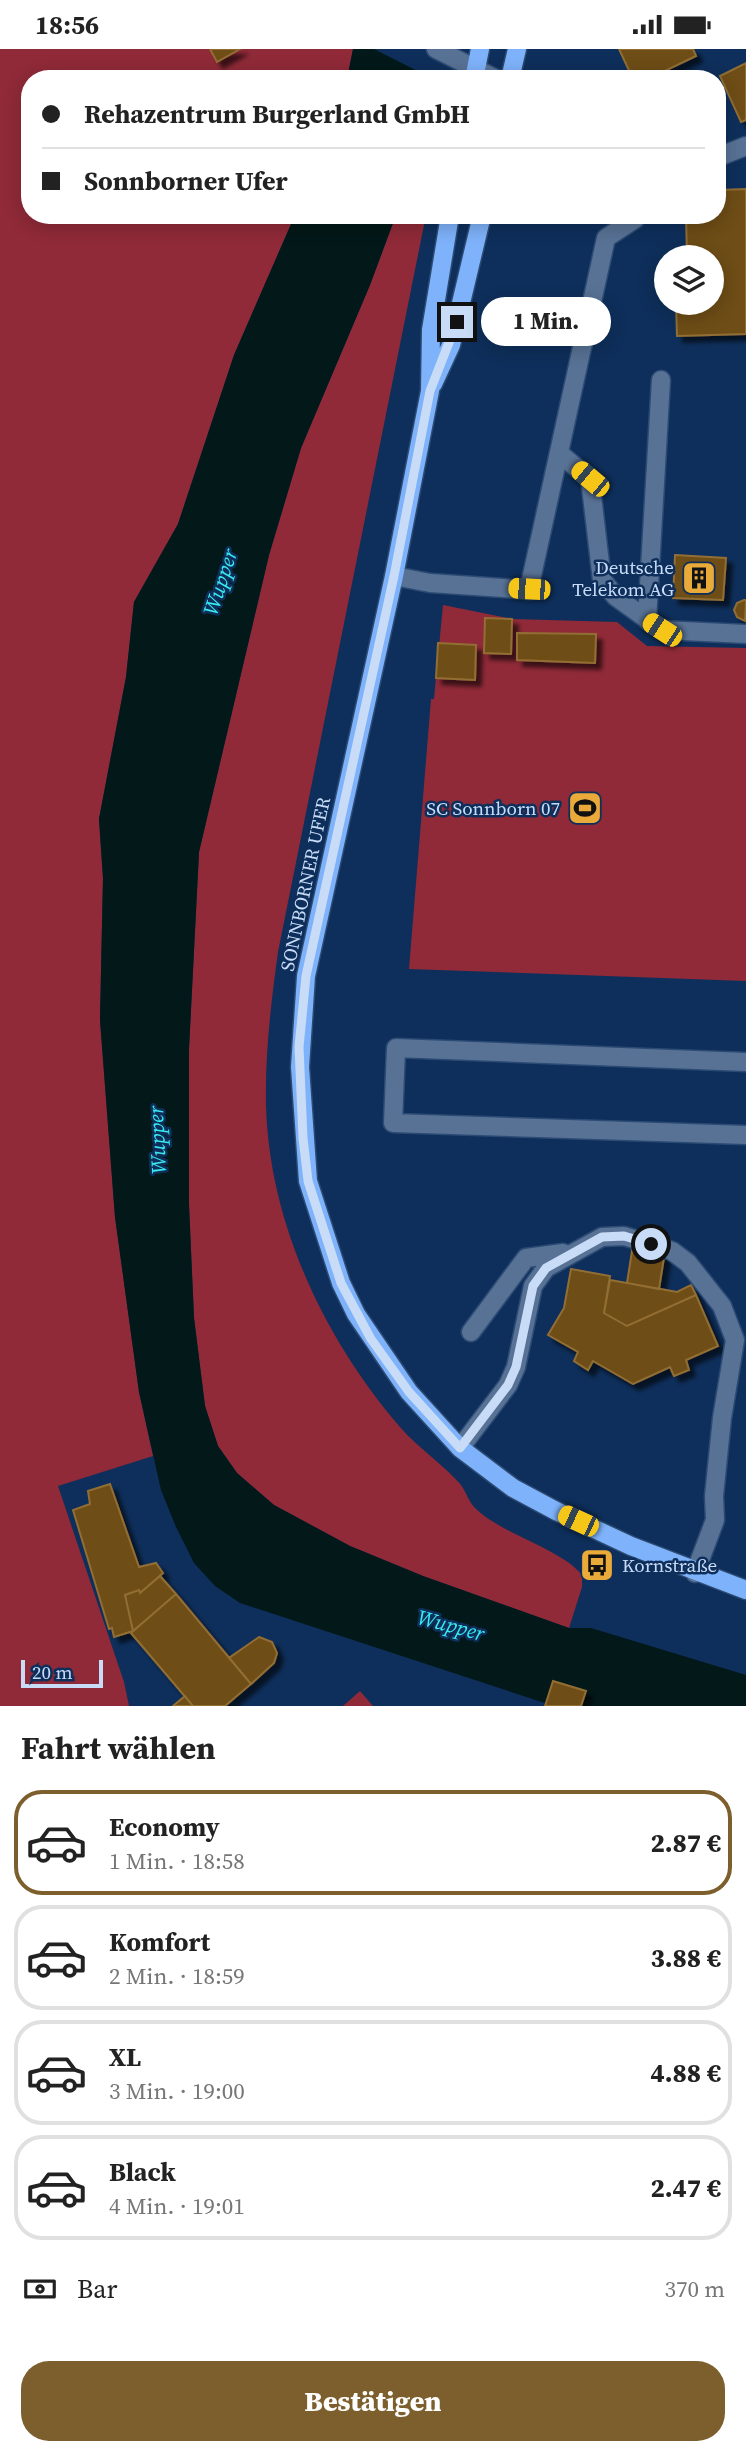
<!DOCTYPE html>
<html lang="de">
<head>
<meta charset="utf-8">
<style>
  body { margin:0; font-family:"Source Serif 4",serif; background:#f6f6f6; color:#222; height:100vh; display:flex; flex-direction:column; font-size:26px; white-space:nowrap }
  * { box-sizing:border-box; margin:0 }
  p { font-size:23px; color:#767676 }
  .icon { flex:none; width:38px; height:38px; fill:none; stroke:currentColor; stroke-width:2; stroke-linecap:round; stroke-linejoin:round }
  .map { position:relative; height:1657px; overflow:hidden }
  .details { display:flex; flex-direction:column; background:#fff; flex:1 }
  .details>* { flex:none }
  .top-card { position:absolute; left:21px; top:21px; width:705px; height:154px; border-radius:28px; box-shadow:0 4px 18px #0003; display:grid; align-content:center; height:154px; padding:0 21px; background:#fff }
  .controls { position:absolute; left:654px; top:196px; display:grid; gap:14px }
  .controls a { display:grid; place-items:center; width:70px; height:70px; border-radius:50%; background:#fff; box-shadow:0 4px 18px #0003; font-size:35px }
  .scale { position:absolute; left:21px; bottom:18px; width:82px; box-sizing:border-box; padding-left:7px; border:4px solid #c8dcf7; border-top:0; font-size:19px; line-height:24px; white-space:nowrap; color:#c8dcf7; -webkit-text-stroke:5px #0e2f5b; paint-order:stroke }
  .end { position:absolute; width:32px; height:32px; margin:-16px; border:9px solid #c8dcf7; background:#111; box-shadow:0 0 0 4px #111 }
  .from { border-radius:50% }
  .bubble { position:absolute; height:49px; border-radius:24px; background:#fff; box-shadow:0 4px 18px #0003; font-size:23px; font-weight:800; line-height:49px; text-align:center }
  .car { position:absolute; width:21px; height:42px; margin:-21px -10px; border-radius:9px; box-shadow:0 0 5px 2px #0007; background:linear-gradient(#f5c518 24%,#345 0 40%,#f5c518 0 76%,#345 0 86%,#f5c518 0) }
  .top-card b { display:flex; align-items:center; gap:24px; height:66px; font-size:26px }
  .top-card b+b { border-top:2px solid #e0e0e0 }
  .top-card i { width:18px; height:18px; background:#222 }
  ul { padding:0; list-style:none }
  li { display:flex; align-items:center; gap:21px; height:105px; margin:0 14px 10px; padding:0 7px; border:4px solid #e0e0e0; border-radius:28px }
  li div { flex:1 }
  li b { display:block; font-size:26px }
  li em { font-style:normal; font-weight:800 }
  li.current { border-color:#7c5f2c }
  li>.icon { width:63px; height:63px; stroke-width:1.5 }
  h2 { padding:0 21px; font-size:32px; line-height:84px }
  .pay { display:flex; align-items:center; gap:18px; height:77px; padding:0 21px; font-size:26px }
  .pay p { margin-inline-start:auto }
  .action { display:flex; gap:14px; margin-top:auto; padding:14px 21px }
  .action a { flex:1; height:80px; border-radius:28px; background:#7c5f2c; color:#fff; font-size:28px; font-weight:800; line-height:80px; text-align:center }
  .status { display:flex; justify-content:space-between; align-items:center; height:49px; padding:0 35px; background:#fff; direction:ltr }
  .status svg { height:19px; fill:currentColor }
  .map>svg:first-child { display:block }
</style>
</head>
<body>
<div class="status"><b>18:56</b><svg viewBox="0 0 49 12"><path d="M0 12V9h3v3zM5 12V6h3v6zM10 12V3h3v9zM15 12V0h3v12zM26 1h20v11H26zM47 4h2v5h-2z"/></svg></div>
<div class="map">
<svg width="746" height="1657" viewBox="0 0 746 1657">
  <defs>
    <filter id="shadow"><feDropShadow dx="6" dy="6" stdDeviation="2" flood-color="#0009"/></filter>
  </defs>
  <rect width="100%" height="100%" fill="#0e2f5b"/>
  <path fill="#902a38" d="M 0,0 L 353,0 L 347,30 L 30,30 L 30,166 L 295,166 L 234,306 L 178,475 L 134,553 L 126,628 L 99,770 L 103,829 L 100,971 L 115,1168 L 139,1343 L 153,1407 L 58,1437 L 124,1633 L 129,1657 L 0,1657 Z
    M 396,166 L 426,166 L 278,903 C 271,954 265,1004 266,1056 C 269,1173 324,1290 400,1378 C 418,1399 443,1415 461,1436 C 466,1443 469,1453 475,1459 C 501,1485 562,1500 582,1526 L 582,1538 L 569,1579 L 423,1527 L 350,1497 L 274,1456 L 237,1424 L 218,1397 L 205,1357 L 194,1269 L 189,1156 L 189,1000 L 199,803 L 269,506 L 301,399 L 370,236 Z
    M 443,556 L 512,570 L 617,573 L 647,597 L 746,599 L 746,932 L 409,920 L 431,650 L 434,650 Z
    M 360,1642 L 373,1657 L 343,1657 Z"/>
  <path fill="#031818" d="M 353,0 L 459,0 L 453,30 L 347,30 Z
    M 295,166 L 396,166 L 370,236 L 301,399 L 269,506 L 199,803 L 189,1000 L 189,1156 L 194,1269 L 205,1357 L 218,1397 L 237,1424 L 274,1456 L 350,1497 L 423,1527 L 569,1579 L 591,1579 L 746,1626 L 746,1657 L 554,1657 L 240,1554 L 215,1537 L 194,1514 L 176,1478 L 161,1441 L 139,1343 L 115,1168 L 100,971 L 103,829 L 99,770 L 126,628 L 134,553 L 178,475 L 234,306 Z"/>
  <path fill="#0e2f5b" d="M 374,0 L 461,0 L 455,30 L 433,30 Z"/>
  <path fill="#6e4d13" stroke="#926e35" stroke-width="2" filter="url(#shadow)" d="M 210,0 L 240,0 L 217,13 Z
    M 619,0 L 693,0 L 696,7 L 648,30 L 633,30 Z
    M 746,14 L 746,71 L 741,73 L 720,27 Z
    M 746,140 L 746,285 L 677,287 L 676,254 L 712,254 L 712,208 L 687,208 L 686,166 L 718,166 L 718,141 Z
    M 675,506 L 726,509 L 723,551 L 673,549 Z
    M 744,551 L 746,551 L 745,572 L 737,568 L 734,561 L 737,554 Z
    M 485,569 L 512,570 L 511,605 L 484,604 Z
    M 517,584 L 596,585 L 595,614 L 517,611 Z
    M 438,594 L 476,596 L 475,631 L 436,629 Z
    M 633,1196 L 665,1202 L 659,1240 L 627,1234 Z
    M 571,1220 L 610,1227 L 604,1264 L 627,1277 L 696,1246 L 718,1297 L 686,1311 L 689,1321 L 674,1327 L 670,1318 L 633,1335 L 593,1312 L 588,1321 L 574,1312 L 578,1303 L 548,1286 L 564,1259 Z
    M 610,1231 L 677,1243 L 691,1236 L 696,1246 L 627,1277 L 604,1264 Z
    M 110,1435 L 139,1518 L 156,1514 L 163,1524 L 140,1544 L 139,1541 L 125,1546 L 133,1582 L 114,1588 L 112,1579 L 109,1580 L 73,1461 L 90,1455 L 88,1442 Z
    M 160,1527 L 176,1545 L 133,1582 L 125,1546 L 139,1541 L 140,1544 Z
    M 176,1545 L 251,1635 L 225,1657 L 193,1657 L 131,1584 Z
    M 259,1588 L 272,1593 L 277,1604 L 274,1614 L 251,1635 L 229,1609 Z
    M 553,1632 L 586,1642 L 581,1657 L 545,1657 Z
    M 185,1647 L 193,1657 L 173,1657 Z"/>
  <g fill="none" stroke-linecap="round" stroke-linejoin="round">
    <g stroke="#2c4b74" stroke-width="21">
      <path id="minor" d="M 436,0 L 496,30
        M 718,108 L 746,97
        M 559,404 L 590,430 L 602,531 L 616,548 L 662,581 L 746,585
        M 394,527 L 430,534 L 531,541
        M 529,540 L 606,189 L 635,170 L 635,166
        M 647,571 L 661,331
        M 746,1013 L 396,999 L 393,1074 L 746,1086
        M 471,1283 L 526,1209 L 563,1204
        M 460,1399 L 508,1336 L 516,1318 L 533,1237 L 546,1219 L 602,1188 L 624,1187 L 672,1202 L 688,1214 L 722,1257 L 735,1291 L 722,1369 L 714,1447 L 715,1471 L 695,1524"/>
    </g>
    <g stroke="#2c4b74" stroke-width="21">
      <path id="major" d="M 474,30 L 480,0
        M 510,30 L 517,0
        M 450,166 L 431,281 L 430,342 L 394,527 L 306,927 L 300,1018 L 308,1132 L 341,1234 L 356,1265 L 409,1343 L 460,1399 L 513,1439 L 556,1462 L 631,1497 L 746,1541
        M 433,335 L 451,296 L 482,166"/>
    </g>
    <use href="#minor" stroke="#587295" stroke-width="18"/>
    <use href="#major" stroke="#7eb2fa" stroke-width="18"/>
  </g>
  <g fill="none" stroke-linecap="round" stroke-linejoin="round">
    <path stroke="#c8dcf7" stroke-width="9" d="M 457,273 L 430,342 L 394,527 L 306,927 L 299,998 L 303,1089 L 308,1132 L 341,1234 L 371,1290 L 409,1343 L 460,1399 L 508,1336 L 516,1318 L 533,1237 L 546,1219 L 602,1188 L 624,1187 L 651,1195"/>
  </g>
  <defs>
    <g id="building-square" transform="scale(1.75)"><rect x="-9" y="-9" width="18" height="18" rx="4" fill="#eaaa39" stroke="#0e2f5b"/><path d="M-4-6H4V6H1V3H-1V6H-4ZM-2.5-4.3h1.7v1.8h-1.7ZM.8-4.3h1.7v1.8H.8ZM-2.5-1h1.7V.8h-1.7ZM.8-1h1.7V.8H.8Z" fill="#111"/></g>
    <g id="stadium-square" transform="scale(1.75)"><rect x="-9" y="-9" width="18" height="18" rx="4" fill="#eaaa39" stroke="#0e2f5b"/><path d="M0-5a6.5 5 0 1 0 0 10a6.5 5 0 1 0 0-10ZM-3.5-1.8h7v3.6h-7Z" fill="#111"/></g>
    <g id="bus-square" transform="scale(1.75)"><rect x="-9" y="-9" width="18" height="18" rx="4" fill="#eaaa39" stroke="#0e2f5b"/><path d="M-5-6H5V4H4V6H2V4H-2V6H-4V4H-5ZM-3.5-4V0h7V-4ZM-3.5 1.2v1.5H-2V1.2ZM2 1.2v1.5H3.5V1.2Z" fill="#111"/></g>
  </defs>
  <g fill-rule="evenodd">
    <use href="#building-square" x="699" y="529"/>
    <use href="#stadium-square" x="585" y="759"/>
    <use href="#bus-square" x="597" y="1516"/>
  </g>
  <g text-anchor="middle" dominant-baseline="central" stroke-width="5" stroke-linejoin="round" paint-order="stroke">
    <g font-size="19" fill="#c8dcf7" stroke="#0e2f5b" text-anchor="end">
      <text x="674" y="518">Deutsche<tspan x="674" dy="22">Telekom AG</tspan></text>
      <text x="560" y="759">SC Sonnborn 07</text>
      <text x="622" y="1516" text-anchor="start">Kornstraße</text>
    </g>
    <g font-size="19" fill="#c8dcf7" stroke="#0e2f5b">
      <text transform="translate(305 835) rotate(-78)">SONNBORNER UFER</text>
    </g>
    <g font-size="21" font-style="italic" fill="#39ebee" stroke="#0e2f5b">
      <text transform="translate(220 533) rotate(-72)">Wupper</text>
      <text transform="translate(157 1091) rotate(-93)">Wupper</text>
      <text transform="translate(451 1576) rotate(15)">Wupper</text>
    </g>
  </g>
</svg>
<div class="controls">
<a><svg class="icon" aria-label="layers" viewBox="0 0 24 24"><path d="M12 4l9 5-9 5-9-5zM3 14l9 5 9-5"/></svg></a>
</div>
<div class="scale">20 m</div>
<i class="end from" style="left:651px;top:1195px"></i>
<i class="end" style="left:457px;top:273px"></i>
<div class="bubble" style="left:481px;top:248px;width:130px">1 Min.</div>
<i class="car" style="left:590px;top:430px;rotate:310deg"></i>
<i class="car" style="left:529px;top:540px;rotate:273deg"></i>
<i class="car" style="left:662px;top:581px;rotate:303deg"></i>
<i class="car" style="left:578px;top:1472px;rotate:295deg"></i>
<div class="top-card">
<b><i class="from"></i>Rehazentrum Burgerland GmbH</b>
<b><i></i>Sonnborner Ufer</b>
</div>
</div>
<section class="details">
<h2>Fahrt wählen</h2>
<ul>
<li class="current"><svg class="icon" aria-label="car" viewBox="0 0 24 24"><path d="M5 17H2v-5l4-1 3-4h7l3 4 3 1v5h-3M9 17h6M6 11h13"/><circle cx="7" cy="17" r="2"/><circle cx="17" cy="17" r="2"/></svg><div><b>Economy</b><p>1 Min. · 18:58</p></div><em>2.87 €</em></li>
<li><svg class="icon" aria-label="car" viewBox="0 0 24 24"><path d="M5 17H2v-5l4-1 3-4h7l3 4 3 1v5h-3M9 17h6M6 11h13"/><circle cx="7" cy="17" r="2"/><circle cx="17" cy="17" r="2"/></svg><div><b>Komfort</b><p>2 Min. · 18:59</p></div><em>3.88 €</em></li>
<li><svg class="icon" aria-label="car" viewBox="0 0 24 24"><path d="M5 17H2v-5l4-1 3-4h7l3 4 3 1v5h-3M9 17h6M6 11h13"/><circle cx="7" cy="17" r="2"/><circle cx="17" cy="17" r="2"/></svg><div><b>XL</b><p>3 Min. · 19:00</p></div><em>4.88 €</em></li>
<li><svg class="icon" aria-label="car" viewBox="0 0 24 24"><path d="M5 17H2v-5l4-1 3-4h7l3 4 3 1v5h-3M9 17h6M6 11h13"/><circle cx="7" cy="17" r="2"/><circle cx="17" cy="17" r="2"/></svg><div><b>Black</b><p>4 Min. · 19:01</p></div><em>2.47 €</em></li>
</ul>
<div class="pay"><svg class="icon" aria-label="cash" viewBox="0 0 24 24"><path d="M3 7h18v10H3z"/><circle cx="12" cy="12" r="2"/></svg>Bar<p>370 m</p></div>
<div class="action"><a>Bestätigen</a></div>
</section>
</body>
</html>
